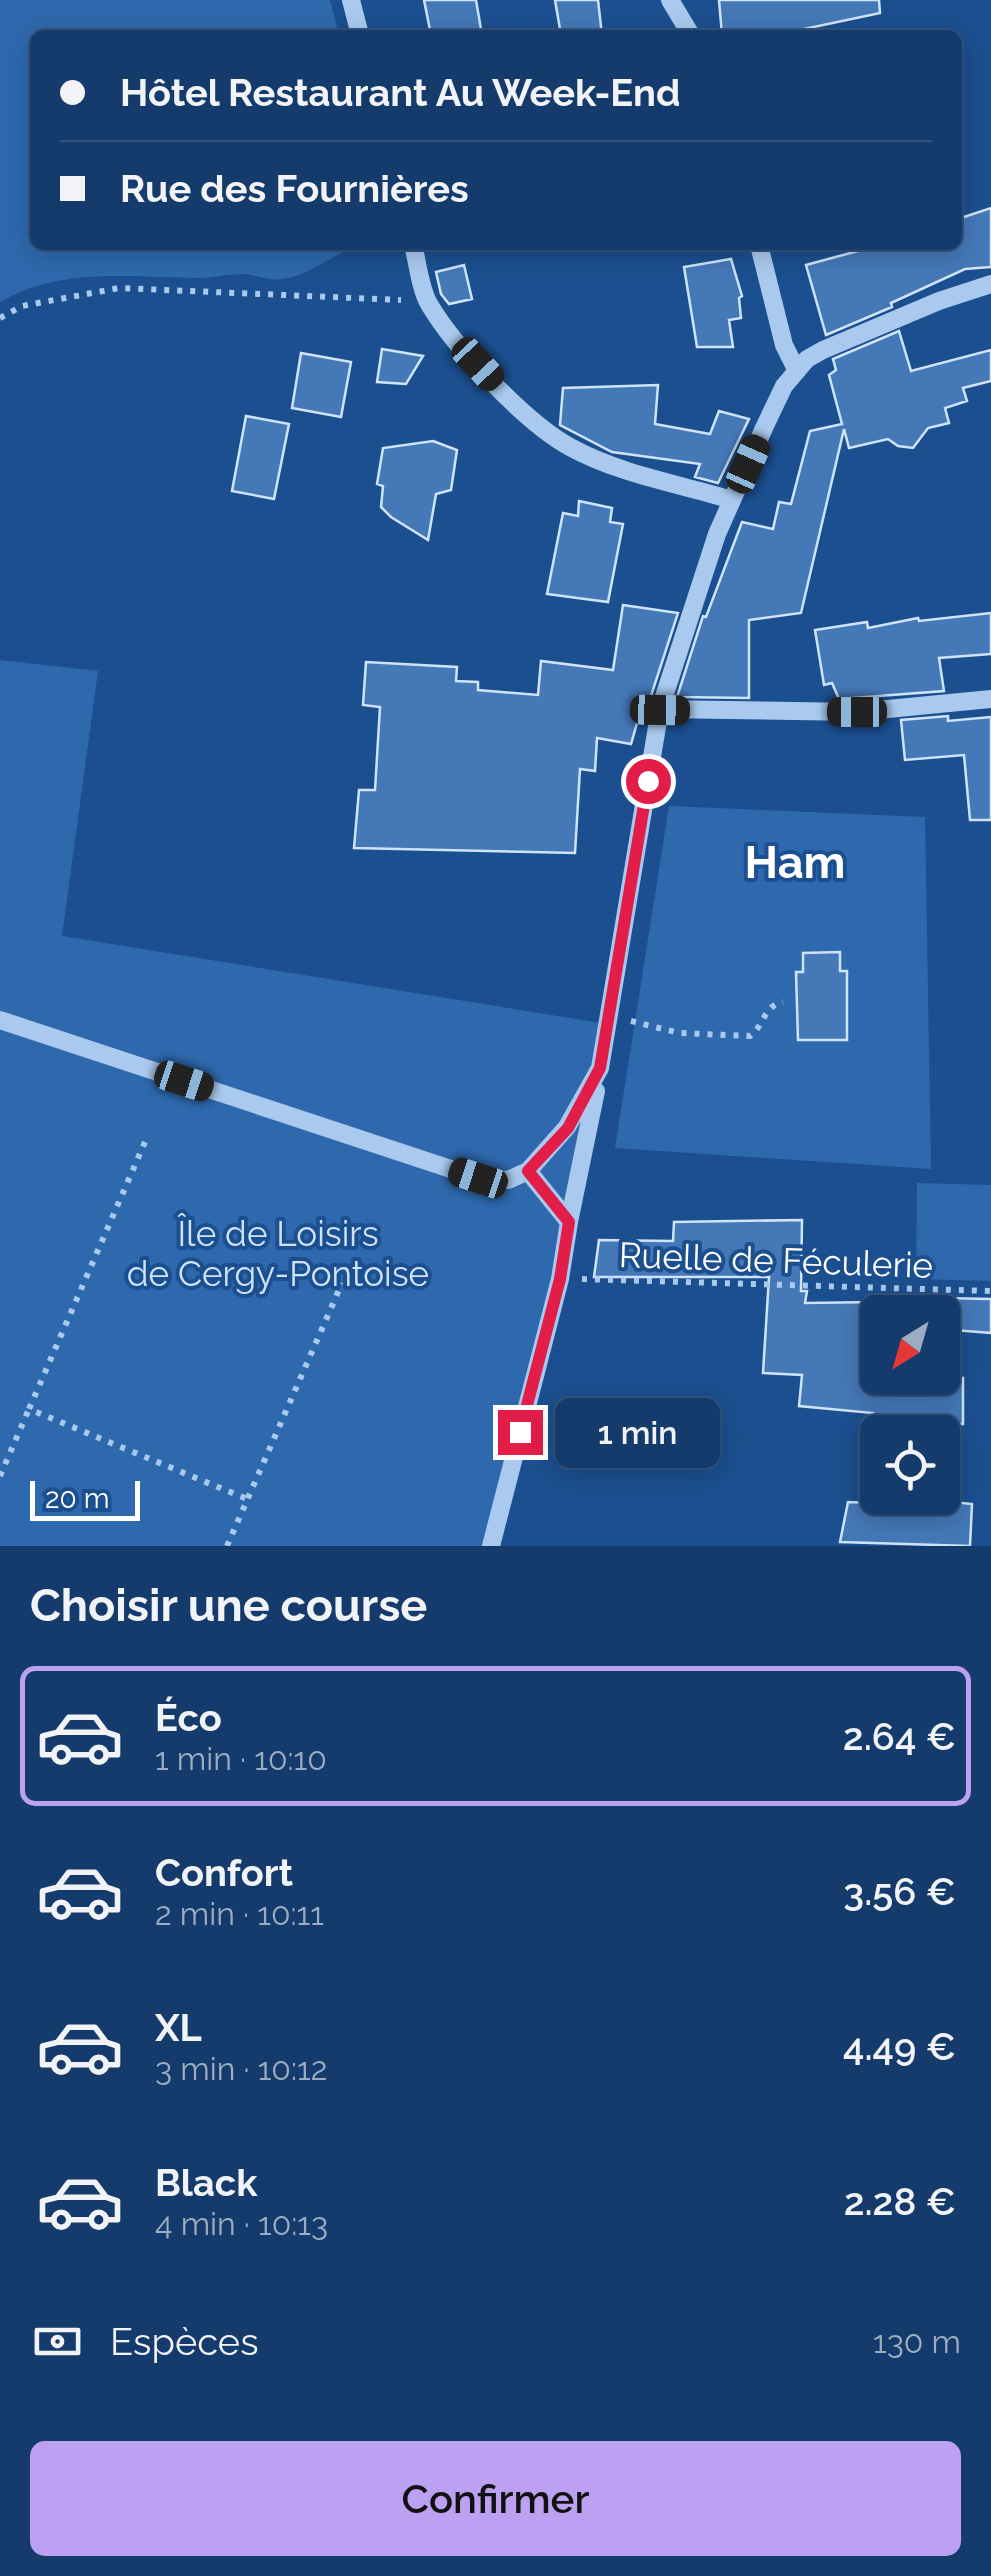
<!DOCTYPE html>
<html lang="fr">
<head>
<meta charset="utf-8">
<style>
  body { margin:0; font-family:Raleway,sans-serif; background:#214673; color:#f1f3f6; height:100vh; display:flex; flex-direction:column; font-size:38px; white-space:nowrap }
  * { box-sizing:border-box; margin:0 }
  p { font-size:32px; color:#9dadc1 }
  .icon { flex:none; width:55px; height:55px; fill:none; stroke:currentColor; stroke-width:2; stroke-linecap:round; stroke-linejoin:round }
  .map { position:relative; height:1546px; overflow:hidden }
  .details { display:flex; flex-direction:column; background:#143b6b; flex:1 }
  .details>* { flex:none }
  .hud { position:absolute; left:30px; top:30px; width:932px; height:220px; border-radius:15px; box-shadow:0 5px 25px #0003,0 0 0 2px #33557e; display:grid; align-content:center; height:220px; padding:0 30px; background:#143b6b }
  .needle { width:65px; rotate:217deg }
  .fabs { position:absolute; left:860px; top:1295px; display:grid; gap:20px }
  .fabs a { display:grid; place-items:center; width:100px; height:100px; border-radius:15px; background:#143b6b; box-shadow:0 5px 25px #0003,0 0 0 2px #33557e; font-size:50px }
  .scale { position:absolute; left:30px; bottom:25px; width:110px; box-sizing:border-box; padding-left:10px; border:5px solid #fff; border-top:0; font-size:28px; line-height:35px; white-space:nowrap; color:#fff; -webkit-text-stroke:8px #1b4f8f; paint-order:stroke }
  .end { position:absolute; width:45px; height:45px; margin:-22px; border:12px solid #e11d48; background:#fff; box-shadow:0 0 0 5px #fff }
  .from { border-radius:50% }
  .bubble { position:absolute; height:70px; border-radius:15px; background:#143b6b; box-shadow:0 5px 25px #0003,0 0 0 2px #33557e; font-size:32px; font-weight:600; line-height:70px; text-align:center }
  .car { position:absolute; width:30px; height:60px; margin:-30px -15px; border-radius:12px; box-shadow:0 0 8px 2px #0007; background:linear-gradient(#222 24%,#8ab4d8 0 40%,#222 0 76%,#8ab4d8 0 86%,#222 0) }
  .hud b { display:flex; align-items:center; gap:35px; height:95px; font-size:38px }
  .hud b+b { border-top:2px solid #33557e }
  .hud i { width:25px; height:25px; background:#f1f3f6 }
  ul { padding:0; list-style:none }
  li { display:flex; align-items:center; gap:30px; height:140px; margin:0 20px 15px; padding:0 10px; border:5px solid transparent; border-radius:15px }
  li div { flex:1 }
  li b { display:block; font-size:38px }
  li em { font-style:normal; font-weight:600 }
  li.on { border-color:#bca0f2 }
  li>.icon { width:90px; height:90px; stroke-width:1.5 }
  h2 { padding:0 30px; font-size:45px; line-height:120px }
  .pay { display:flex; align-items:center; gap:25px; height:110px; padding:0 30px; font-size:38px }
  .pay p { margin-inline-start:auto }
  .cta { display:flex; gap:20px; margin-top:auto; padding:20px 30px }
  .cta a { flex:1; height:115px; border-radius:15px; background:#bca0f2; color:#111; font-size:40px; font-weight:600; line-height:115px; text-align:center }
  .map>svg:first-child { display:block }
</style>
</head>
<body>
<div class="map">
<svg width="991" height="1546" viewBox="0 0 991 1546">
  <rect width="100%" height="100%" fill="#1b4f8f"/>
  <path fill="#2e69ad" d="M 0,0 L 330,0 L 339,35 L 35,35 L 35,245 L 368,245 C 336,248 313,276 282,279 C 270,281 256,275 244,274 C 228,274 213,278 197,278 C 131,277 60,267 0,302 Z
    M 0,660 L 98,671 L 62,936 L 601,1023 L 556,1292 L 484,1546 L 0,1546 Z
    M 669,806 L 925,817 L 931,1169 L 615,1148 Z
    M 917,1183 L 991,1185 L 991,1281 L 916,1279 Z"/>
  <path fill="#4478b7" stroke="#cfe3fa" stroke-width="2.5" d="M 424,0 L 476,0 L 482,35 L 431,35 Z
    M 555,0 L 598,0 L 602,35 L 561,35 Z
    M 719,0 L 879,0 L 880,13 L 776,35 L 722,35 Z
    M 991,208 L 991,267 L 965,269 L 891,303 L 892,307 L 826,335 L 806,265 L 880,245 L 958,245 L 958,219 Z
    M 731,259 L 742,296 L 739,298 L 741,318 L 729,320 L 733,347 L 697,347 L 684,267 Z
    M 464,265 L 472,299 L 449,304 L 441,294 L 436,272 Z
    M 899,331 L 911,371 L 991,350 L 991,381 L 963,388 L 967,401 L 945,408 L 949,423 L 928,428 L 913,448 L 898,446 L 888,439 L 849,448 L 844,429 L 801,613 L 749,620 L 749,698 L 677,697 L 703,616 L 706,617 L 742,522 L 773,529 L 779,502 L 791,504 L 810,431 L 842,424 L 829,375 L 836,370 L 833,359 Z
    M 382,349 L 423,356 L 406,384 L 377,382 Z
    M 301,353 L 351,362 L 341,417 L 292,408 Z
    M 658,385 L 655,424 L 710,434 L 719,411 L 749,419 L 718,483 L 695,477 L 700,464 L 612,452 L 560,425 L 563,388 Z
    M 246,416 L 289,424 L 274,499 L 232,491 Z
    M 433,441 L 457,450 L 451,490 L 436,494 L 428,540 L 391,517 L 381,507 L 383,486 L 377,484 L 383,448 Z
    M 579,501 L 612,508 L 610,522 L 623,524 L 608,602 L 547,594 L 563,513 L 578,516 Z
    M 623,605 L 678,613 L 650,699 L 644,699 L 631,744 L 597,738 L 595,771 L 580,769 L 575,853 L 354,848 L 359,790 L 375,790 L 380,707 L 363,705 L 366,662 L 457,667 L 456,681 L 478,682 L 478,690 L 538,695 L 541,661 L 613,670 Z
    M 991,613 L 991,654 L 939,658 L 944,691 L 839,699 L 832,683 L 824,685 L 815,630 L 867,622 L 868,628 L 918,618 L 919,621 Z
    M 948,716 L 948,721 L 991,717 L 991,820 L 970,820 L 964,755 L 905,760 L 901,720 Z
    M 840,952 L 840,971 L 847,971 L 847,1040 L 798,1040 L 796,972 L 803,972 L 803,953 Z
    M 802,1220 L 801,1291 L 807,1291 L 805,1303 L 878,1302 L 878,1378 L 963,1378 L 963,1424 L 871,1423 L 873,1413 L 799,1406 L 802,1375 L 763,1373 L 769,1277 L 594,1277 L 599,1240 L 673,1241 L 674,1222 Z
    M 942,1298 L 991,1299 L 991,1333 L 942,1329 Z
    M 917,1498 L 972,1504 L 970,1546 L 840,1542 L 848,1502 L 917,1505 Z"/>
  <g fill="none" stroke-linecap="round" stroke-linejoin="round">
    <path stroke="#a9c9ee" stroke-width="6" stroke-dasharray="5 8" stroke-linecap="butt" d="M 0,318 L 22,306 L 119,288 L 401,300
      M 631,1021 L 679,1033 L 750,1036 C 765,1025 763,1006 783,1002
      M 145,1142 L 29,1409 L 247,1499
      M 582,1279 L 991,1291
      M 0,1476 L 29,1409
      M 227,1546 L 342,1283"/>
    <path stroke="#a9c9ee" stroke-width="18" d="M 351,0 L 360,35
      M 670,0 L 691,35
      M 413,245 C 418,264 420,288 429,304 C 455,348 526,423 570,447 C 619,474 679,484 732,500
      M 759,245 L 784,345 L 797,371
      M 660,709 L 857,712 L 991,699
      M 0,1020 L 478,1178 L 508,1180 L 528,1171 L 567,1127 L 600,1068 L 660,709 L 717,534 L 764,428 L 784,386 L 807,359 L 823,350 L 939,301 L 991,284
      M 528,1171 L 569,1222 L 596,1091
      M 491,1546 L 560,1279 L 569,1222"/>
  </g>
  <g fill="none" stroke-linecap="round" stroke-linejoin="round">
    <path stroke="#e11d48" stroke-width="12" d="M 520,1432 L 560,1279 L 569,1222 L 528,1171 L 568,1128 L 600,1068 L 648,781"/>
  </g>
  <g text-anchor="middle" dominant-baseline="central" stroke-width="8" stroke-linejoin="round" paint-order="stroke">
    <g font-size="35" fill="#cfe3fa" stroke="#1b4f8f">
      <text x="278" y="1233">Île de Loisirs<tspan x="278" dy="40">de Cergy-Pontoise</tspan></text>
    </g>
    <g font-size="35" fill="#fff" stroke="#1b4f8f">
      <text transform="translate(776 1260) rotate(2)">Ruelle de Féculerie</text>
    </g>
    <g font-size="45" font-weight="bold" fill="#fff" stroke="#1b4f8f">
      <text x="795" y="862">Ham</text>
    </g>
  </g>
</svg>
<div class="fabs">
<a><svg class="needle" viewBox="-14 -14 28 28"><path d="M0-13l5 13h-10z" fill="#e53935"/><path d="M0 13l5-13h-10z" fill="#9dadc1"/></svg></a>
<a><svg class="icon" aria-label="locate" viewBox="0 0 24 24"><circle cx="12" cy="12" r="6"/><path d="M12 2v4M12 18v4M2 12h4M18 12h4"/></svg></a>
</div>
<div class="scale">20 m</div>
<i class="end from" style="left:648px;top:781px"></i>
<i class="end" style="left:520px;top:1432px"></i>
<div class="bubble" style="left:555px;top:1398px;width:165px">1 min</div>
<i class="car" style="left:478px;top:364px;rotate:137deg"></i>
<i class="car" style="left:748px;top:464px;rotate:24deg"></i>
<i class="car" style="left:660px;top:710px;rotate:91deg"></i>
<i class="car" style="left:857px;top:712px;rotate:270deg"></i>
<i class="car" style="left:184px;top:1081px;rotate:108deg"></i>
<i class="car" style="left:478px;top:1178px;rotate:288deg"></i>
<div class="hud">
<b><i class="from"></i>Hôtel Restaurant Au Week-End</b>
<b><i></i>Rue des Fournières</b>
</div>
</div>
<section class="details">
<h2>Choisir une course</h2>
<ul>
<li class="on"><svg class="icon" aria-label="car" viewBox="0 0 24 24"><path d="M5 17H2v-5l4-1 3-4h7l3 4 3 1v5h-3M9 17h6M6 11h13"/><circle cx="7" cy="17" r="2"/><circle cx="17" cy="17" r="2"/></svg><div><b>Éco</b><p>1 min · 10:10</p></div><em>2.64 €</em></li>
<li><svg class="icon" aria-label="car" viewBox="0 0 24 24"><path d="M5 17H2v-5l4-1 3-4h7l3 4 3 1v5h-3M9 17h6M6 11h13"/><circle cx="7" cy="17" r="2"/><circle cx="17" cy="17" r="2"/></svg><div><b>Confort</b><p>2 min · 10:11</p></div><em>3.56 €</em></li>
<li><svg class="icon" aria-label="car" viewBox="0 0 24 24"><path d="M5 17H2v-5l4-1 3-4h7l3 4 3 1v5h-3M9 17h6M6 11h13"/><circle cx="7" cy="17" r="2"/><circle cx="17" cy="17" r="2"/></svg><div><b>XL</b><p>3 min · 10:12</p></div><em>4.49 €</em></li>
<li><svg class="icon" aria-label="car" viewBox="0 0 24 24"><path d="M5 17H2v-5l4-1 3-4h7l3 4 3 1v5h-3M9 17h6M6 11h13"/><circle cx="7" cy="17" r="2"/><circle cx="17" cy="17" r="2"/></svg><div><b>Black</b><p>4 min · 10:13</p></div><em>2.28 €</em></li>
</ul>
<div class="pay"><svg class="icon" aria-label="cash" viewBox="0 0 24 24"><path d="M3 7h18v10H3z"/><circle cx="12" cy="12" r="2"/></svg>Espèces<p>130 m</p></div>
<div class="cta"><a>Confirmer</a></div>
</section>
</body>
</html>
